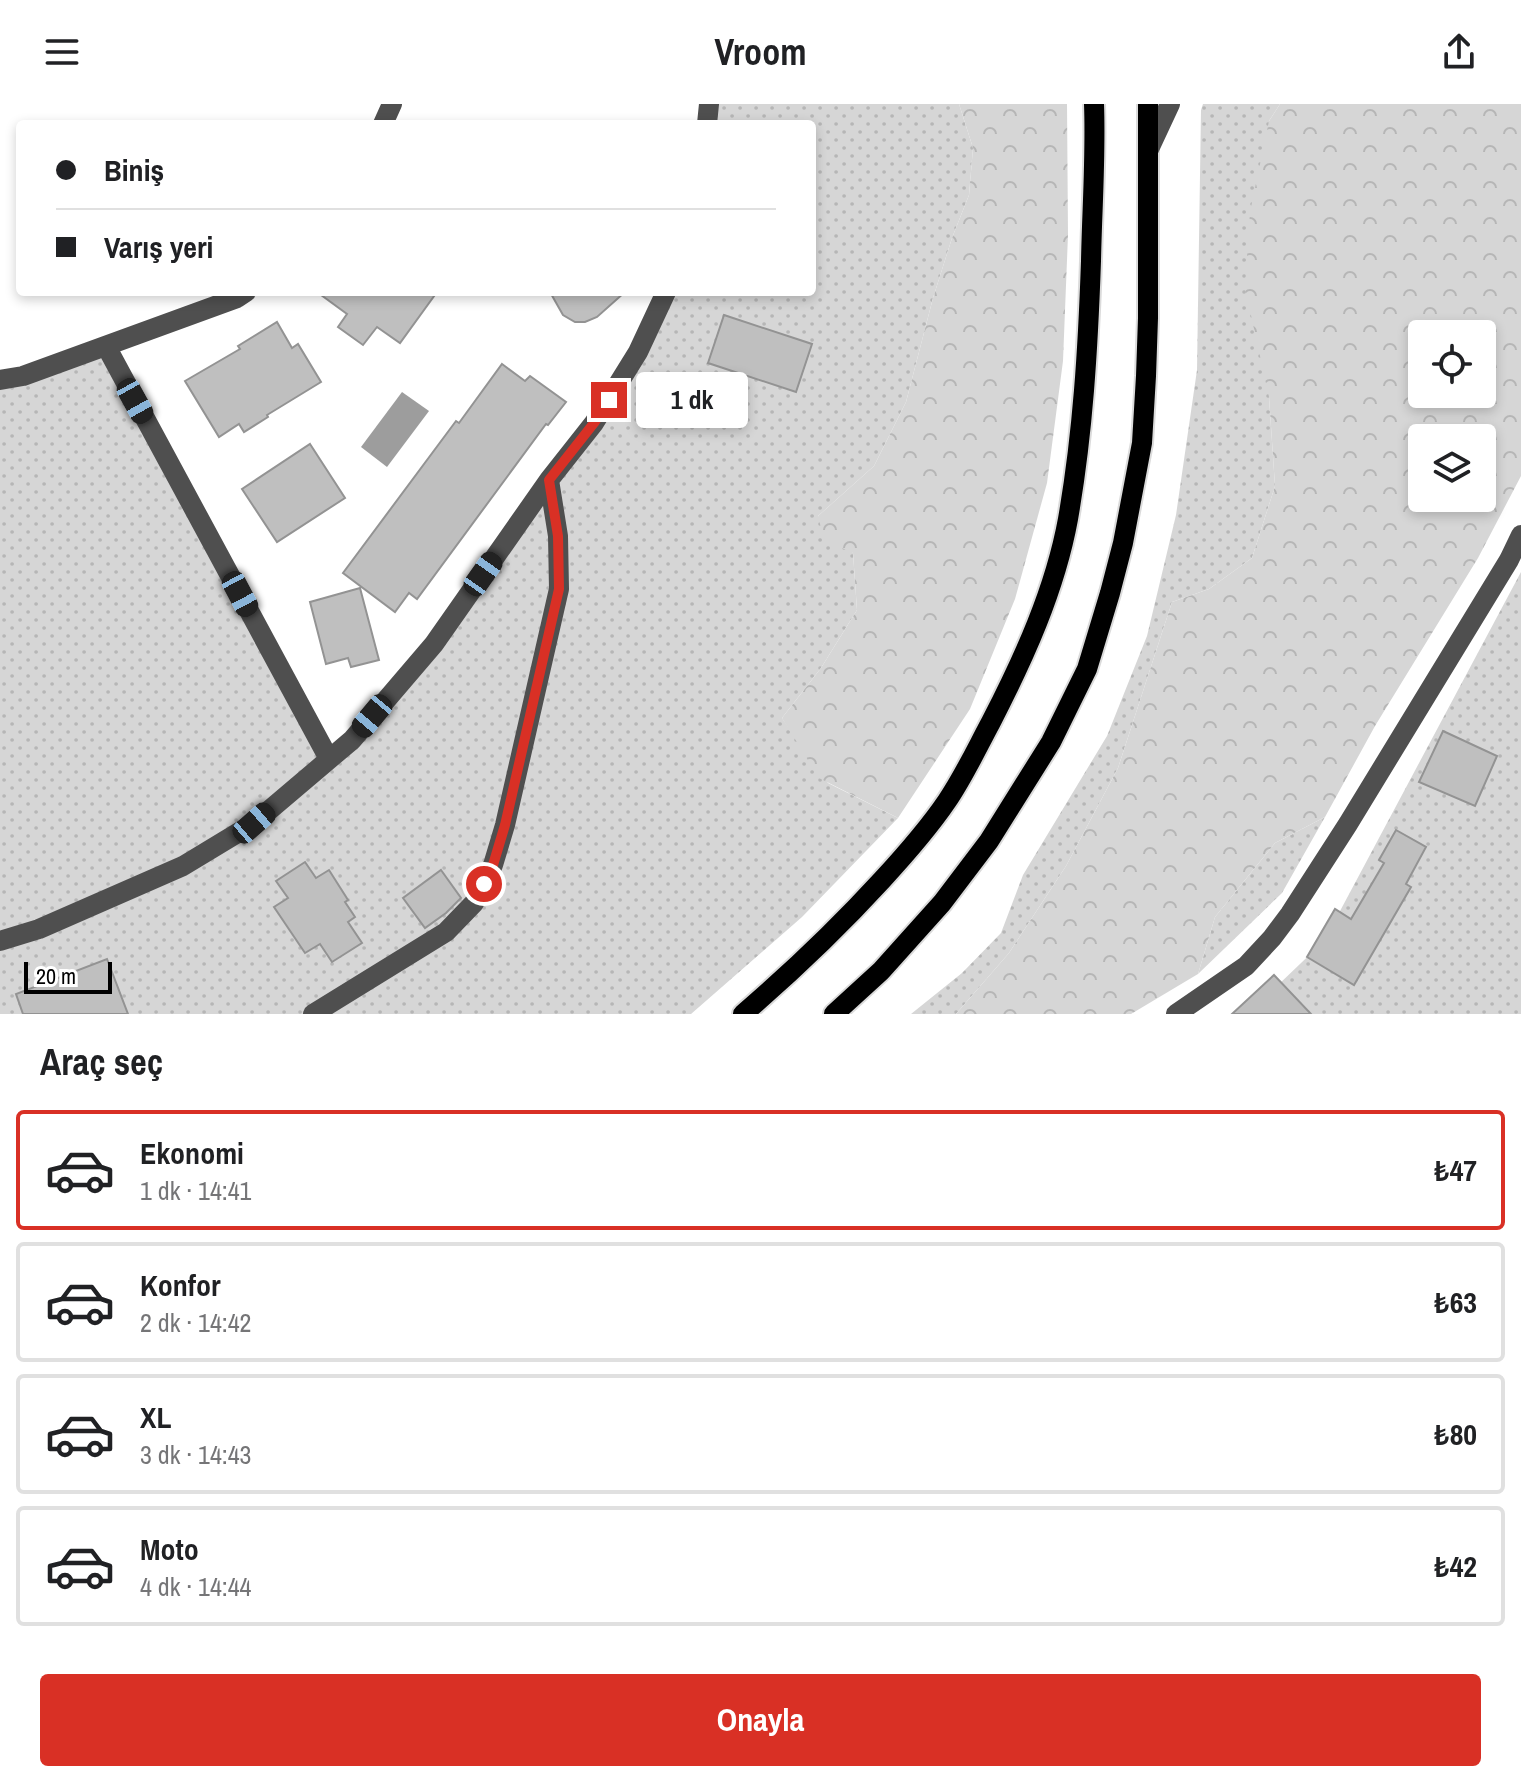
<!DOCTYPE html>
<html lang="tr">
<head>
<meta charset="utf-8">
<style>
  body { margin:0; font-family:"Archivo Narrow",sans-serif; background:#f6f6f6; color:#202124; height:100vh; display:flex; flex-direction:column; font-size:30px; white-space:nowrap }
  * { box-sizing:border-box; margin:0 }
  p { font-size:26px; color:#757577 }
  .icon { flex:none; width:44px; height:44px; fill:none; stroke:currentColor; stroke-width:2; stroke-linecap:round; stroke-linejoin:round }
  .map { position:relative; height:910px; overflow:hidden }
  .sheet { display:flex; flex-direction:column; background:#fff; flex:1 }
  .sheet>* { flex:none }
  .guide { position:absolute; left:16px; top:16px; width:800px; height:176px; border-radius:8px; box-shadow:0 4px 12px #0003; display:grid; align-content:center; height:176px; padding:0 40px; background:#fff }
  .controls { position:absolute; left:1408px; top:216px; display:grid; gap:16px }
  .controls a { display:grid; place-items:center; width:88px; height:88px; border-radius:8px; background:#fff; box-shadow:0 4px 12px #0003; font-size:40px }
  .scale { position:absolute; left:24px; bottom:20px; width:88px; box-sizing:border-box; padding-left:8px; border:4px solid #000; border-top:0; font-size:22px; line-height:28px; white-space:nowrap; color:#000; -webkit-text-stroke:6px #fff; paint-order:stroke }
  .end { position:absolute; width:36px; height:36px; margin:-18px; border:10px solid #d93025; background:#fff; box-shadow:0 0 0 4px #fff }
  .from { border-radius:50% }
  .bubble { position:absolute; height:56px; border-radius:8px; background:#fff; box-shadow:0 4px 12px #0003; font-size:26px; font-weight:800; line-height:56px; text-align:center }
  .car { position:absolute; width:24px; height:48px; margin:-24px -12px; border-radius:10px; box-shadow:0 0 6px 2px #0007; background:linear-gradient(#222 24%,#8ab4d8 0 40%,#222 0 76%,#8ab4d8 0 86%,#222 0) }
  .guide b { display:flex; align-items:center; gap:28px; height:76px; font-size:30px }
  .guide b+b { border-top:2px solid #e0e0e0 }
  .guide i { width:20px; height:20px; background:#202124 }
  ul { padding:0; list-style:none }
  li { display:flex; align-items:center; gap:24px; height:120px; margin:0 16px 12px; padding:0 24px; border:4px solid #e0e0e0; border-radius:8px }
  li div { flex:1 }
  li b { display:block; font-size:30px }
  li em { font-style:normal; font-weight:800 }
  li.selected { border-color:#d93025 }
  li>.icon { width:72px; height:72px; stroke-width:1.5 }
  h2 { padding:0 40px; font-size:36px; line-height:96px }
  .cta { display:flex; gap:16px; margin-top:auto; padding:16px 40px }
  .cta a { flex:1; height:92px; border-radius:8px; background:#d93025; color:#fff; font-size:32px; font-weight:800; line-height:92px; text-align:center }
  header { display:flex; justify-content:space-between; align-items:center; height:104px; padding:0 40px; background:#fff; font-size:36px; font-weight:800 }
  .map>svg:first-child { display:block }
</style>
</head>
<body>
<header><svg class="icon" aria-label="menu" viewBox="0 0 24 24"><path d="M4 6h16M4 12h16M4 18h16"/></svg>Vroom<svg class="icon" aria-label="share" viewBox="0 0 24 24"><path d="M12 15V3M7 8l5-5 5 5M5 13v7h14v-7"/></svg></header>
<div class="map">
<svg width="1521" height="910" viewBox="0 0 1521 910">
  <defs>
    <pattern id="grass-dots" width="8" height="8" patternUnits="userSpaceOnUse" patternTransform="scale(2)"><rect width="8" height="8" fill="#d6d6d6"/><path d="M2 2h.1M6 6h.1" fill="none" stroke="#b6b6b6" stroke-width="1.8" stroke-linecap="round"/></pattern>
    <pattern id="forest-crowns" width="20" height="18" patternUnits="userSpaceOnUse" patternTransform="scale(2)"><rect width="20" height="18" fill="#d6d6d6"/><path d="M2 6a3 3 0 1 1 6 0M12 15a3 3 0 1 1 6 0" fill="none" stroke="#b6b6b6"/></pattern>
  </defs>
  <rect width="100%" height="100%" fill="#fff"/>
  <path fill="url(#grass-dots)" d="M 709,0 L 959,0 L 973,44 L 969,91 L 952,134 L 933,194 L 906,298 L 874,362 L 818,412 L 853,449 L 857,506 L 821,564 L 782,614 L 828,679 L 898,714 L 802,813 L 691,910 L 0,910 L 0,276 L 106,242 L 329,655 L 352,636 L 549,376 L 666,188 L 812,188 L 812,20 L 707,20 Z
    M 1203,0 L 1280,0 L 1269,17 L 1269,293 L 1275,382 L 1252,454 L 1209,485 L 1172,498 L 1118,664 L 1066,762 L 1009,849 L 956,910 L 911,910 L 962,869 L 1001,829 L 1023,771 L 1107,632 L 1147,532 L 1176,411 L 1197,266 L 1201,6 Z
    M 1521,468 L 1521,910 L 1234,910 L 1277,882 L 1324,837 Z
    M 1325,713 L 1282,789 L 1198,870 L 1215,813 L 1275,739 Z"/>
  <path fill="url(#forest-crowns)" fill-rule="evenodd" d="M 959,0 L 1067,0 L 1068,131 L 1063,257 L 1047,379 L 1015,495 L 970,605 L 898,714 L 819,674 L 782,614 L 821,564 L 857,506 L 853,449 L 824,436 L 818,412 L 874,362 L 906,298 L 933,194 L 952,134 L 969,91 L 973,44 Z
    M 1280,0 L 1521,0 L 1521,372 L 1478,454 L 1375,622 L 1325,713 L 1275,739 L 1215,813 L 1198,870 L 1131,910 L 956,910 L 1009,849 L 1066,762 L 1118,664 L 1172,498 L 1209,485 L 1252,454 L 1275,382 L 1269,293 L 1245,184 L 1250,108 L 1269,17 ZM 1422,230 L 1482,230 L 1482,290 L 1422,290 ZM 1422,334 L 1482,334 L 1482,394 L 1422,394 Z"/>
  <path fill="#9d9d9d" d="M 402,288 L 429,307 L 387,363 L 361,343 Z"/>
  <path fill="#bfbfbf" stroke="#939393" stroke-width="2" d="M 317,188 L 437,188 L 400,239 L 377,223 L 363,241 L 338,223 L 347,210 Z
    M 550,188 L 625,188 L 597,213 L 585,218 L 575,218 L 563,211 Z
    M 724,211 L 812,240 L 796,288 L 708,259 Z
    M 277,218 L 292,244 L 298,240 L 321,278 L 267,311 L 268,313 L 244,328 L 239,320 L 219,333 L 185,277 L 240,245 L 238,242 Z
    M 502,260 L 525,277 L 530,272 L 566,298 L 548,321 L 546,320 L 417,495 L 409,489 L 395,508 L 343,469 L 456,317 L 459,319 Z
    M 310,340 L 345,394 L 277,438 L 242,385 Z
    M 360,484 L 379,556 L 351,563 L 348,554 L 326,560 L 310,498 Z
    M 1443,627 L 1497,652 L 1475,702 L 1419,678 Z
    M 1396,726 L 1426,743 L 1406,780 L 1411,783 L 1354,881 L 1307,853 L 1335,805 L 1351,815 L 1384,759 L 1379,756 Z
    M 305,758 L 316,774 L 329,766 L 348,796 L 345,798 L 355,813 L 348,818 L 362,839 L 332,858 L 320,840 L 305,849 L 274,803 L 288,794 L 276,777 Z
    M 441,766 L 461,794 L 446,809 L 425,824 L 403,794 Z
    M 107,855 L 128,910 L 23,910 L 16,890 Z
    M 1274,871 L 1311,910 L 1232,910 Z"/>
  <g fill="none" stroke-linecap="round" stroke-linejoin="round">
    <g stroke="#dbdbdb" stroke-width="24">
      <path id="major" d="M 743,910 C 793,867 838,824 882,776 C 905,751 928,725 947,697 C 964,672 977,644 991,618 C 1024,554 1055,486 1068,415 C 1083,329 1088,244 1091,157 C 1092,105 1096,52 1094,0
        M 834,910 L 881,867 L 942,799 L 989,737 L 1051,638 L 1087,565 L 1110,489 L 1123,439 L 1142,339 L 1146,272 L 1148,214 L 1148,0"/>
    </g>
    <path stroke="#4f4f4f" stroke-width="20" d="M 383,20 L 392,0
      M 707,20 L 709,0
      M 1149,45 L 1170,0
      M 106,242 L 329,655
      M 0,276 L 23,272 L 237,194 L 246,188
      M 0,837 L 39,825 L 183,762 L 254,719 L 352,636 L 434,540 L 549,376 L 594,319 L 638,248 L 666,188
      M 313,910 L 446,828 L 474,799 L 493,761 L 505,721 L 559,485 L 558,432 L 549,376
      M 1176,910 L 1246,862 L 1272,834 L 1290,810 L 1348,720 L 1509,456 L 1521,431"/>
    <use href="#major" stroke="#000" stroke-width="20"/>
  </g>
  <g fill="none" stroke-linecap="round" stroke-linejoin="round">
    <path stroke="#d93025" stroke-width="10" d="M 484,780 L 493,761 L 505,721 L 559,485 L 558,432 L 549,376 L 594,319 L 609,296"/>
  </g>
</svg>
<div class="controls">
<a><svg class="icon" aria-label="locate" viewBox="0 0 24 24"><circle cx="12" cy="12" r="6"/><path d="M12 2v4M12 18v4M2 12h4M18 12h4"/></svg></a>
<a><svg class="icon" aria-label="layers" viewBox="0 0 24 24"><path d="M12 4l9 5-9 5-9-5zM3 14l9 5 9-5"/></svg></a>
</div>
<div class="scale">20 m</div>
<i class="end from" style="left:484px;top:780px"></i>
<i class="end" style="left:609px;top:296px"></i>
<div class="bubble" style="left:636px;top:268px;width:112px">1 dk</div>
<i class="car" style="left:135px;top:297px;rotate:151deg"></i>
<i class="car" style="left:483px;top:470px;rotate:35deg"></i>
<i class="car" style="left:240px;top:490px;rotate:152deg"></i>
<i class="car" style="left:372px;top:612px;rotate:220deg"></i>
<i class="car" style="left:254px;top:719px;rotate:49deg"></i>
<div class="guide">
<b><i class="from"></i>Biniş</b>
<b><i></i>Varış yeri</b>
</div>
</div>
<section class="sheet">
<h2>Araç seç</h2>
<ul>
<li class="selected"><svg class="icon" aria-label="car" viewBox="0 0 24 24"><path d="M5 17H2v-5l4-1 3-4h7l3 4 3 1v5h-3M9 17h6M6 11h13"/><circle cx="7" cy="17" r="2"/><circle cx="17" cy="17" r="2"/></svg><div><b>Ekonomi</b><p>1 dk · 14:41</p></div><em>₺47</em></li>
<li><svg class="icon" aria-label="car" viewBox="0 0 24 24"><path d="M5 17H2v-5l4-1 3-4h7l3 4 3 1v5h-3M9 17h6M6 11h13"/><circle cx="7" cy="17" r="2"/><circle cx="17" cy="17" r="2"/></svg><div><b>Konfor</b><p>2 dk · 14:42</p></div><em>₺63</em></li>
<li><svg class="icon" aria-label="car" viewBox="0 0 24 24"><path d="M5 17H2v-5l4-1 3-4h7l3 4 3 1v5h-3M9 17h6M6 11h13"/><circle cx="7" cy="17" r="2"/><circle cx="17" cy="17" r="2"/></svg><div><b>XL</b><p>3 dk · 14:43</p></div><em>₺80</em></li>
<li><svg class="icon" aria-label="car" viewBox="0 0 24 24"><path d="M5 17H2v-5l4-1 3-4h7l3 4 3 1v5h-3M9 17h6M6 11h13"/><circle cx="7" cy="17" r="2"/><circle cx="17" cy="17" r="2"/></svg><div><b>Moto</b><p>4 dk · 14:44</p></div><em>₺42</em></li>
</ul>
<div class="cta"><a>Onayla</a></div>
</section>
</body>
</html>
